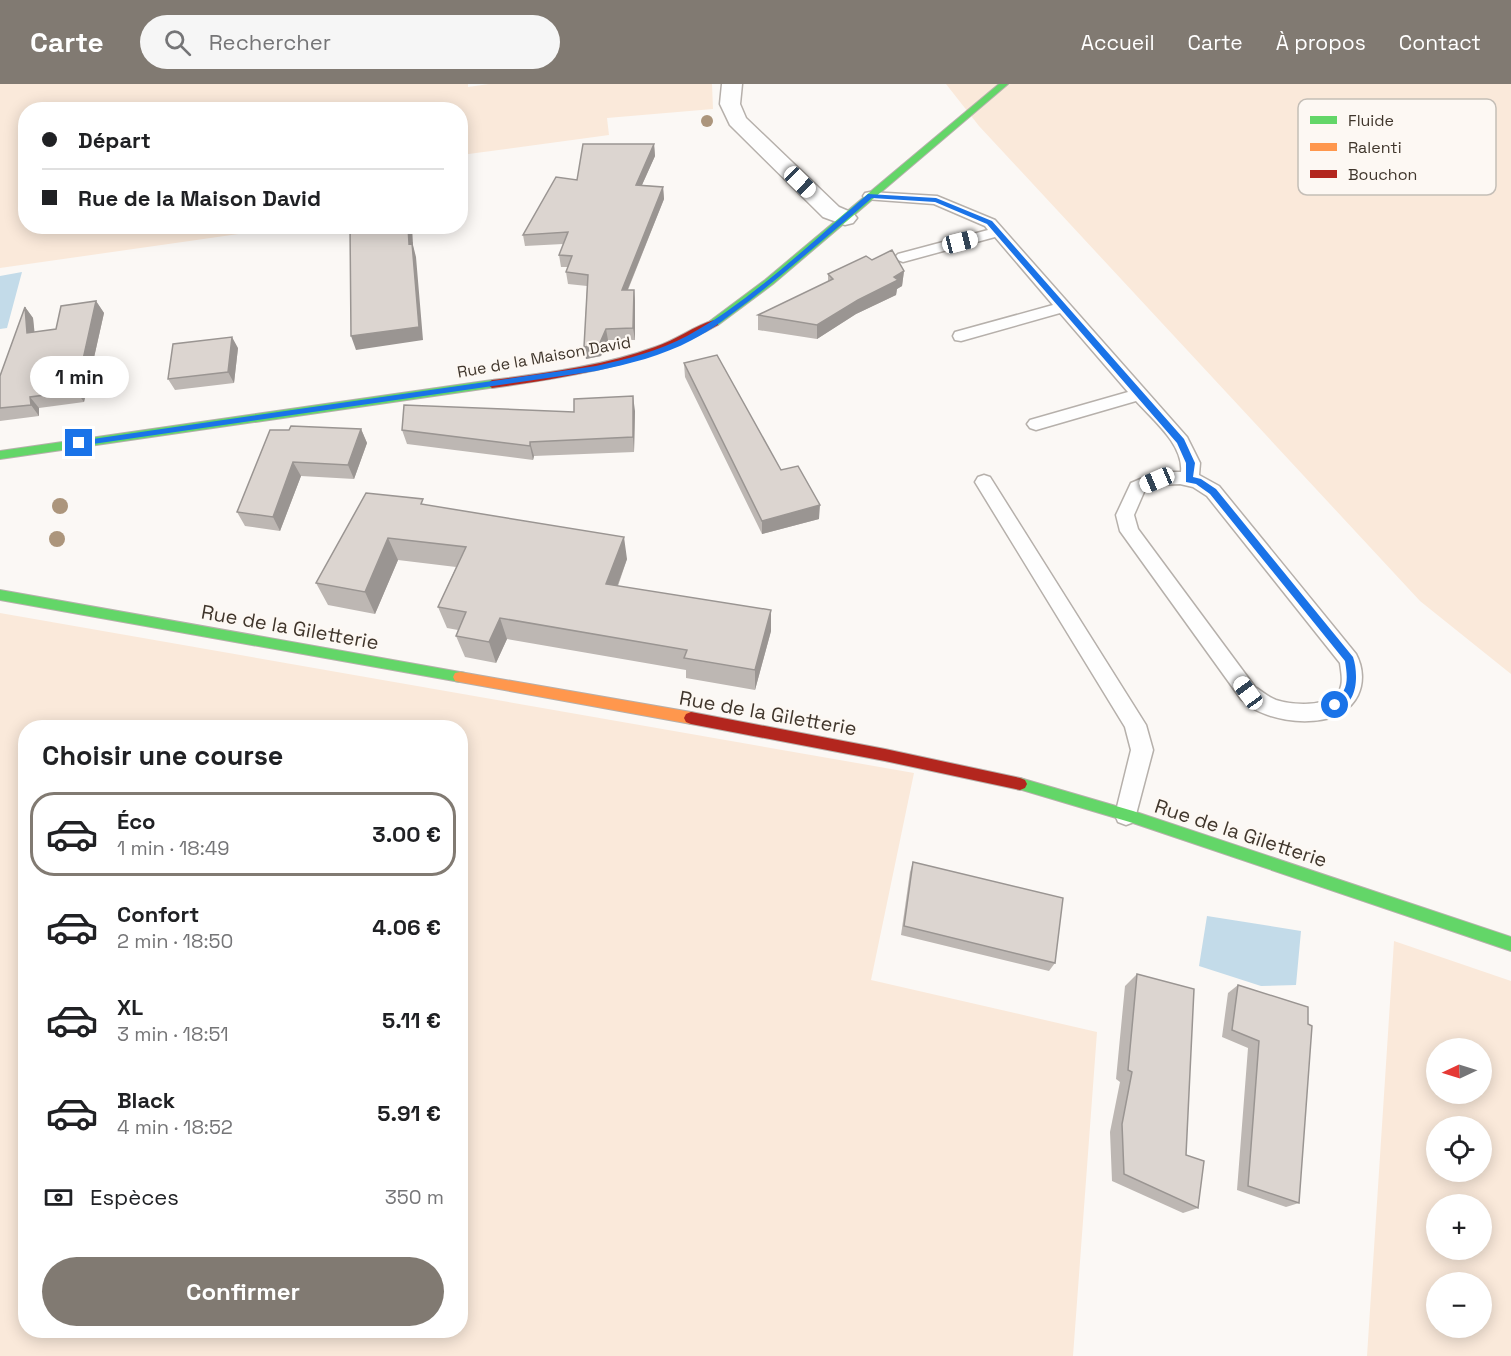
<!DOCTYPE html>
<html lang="fr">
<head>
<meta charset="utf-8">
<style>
  body { margin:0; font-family:"Space Grotesk",sans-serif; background:#f6f6f6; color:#202124; height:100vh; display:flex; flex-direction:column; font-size:22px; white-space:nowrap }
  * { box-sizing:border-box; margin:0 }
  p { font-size:20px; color:#757577 }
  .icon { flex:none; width:33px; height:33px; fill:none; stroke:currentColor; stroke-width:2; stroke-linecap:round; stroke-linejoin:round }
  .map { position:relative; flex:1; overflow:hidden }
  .sheet { position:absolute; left:18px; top:636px; width:450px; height:618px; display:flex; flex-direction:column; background:#fff; border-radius:24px; box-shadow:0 3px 15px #0003 }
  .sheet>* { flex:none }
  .banner { position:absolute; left:18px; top:18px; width:450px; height:132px; border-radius:24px; box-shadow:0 3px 15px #0003; display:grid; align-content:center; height:132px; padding:0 24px; background:#fff }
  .needle { width:39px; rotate:266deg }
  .fabs { position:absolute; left:1426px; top:954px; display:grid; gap:12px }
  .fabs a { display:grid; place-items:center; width:66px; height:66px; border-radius:50%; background:#fff; box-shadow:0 3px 15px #0003; font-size:30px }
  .end { position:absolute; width:27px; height:27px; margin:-14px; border:8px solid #1a73e8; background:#fff; box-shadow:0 0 0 3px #fff }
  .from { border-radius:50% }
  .bubble { position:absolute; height:42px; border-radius:21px; background:#fff; box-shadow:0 3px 15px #0003; font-size:20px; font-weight:700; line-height:42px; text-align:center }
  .car { position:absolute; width:18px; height:36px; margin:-18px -9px; border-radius:8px; box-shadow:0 0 4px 2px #0007; background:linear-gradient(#fff 24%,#345 0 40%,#fff 0 76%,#345 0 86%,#fff 0) }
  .banner b { display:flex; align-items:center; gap:21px; height:57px; font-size:22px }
  .banner b+b { border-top:2px solid #e0e0e0 }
  .banner i { width:15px; height:15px; background:#202124 }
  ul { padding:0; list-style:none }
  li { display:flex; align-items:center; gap:18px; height:84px; margin:0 12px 9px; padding:0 12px; border:3px solid transparent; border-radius:24px }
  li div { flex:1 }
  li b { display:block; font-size:22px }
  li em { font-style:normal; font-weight:700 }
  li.on { border-color:#817a72 }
  li>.icon { width:54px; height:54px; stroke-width:1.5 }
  h2 { padding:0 24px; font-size:27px; line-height:72px }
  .pay { display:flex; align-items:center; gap:15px; height:66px; padding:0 24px; font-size:22px }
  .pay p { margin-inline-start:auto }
  .cta { display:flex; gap:12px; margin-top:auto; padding:12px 24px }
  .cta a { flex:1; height:69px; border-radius:36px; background:#817a72; color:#fff; font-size:24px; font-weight:700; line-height:69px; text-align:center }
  header { display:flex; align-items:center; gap:36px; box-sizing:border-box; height:84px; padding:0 30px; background:#817a72; color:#fff }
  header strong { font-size:28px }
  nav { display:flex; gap:33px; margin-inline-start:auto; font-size:21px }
  .search { width:420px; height:54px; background:#f6f6f6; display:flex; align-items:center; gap:15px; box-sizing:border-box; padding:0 21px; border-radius:33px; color:#757577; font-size:22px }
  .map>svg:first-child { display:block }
</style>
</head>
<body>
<header>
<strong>Carte</strong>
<div class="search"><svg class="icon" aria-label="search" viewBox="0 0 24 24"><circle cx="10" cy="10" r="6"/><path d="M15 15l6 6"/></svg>Rechercher</div>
<nav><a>Accueil</a><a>Carte</a><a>À propos</a><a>Contact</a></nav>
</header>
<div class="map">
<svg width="1511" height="1272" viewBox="0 0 1511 1272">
  <rect width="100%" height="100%" fill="#fbf8f5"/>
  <path fill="#fae9da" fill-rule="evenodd" d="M 0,0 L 468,0 L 468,3 L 489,0 L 712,0 L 713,25 L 607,34 L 609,51 L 461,71 L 460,26 L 26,26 L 26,142 L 288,143 L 0,184 Z
    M 946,0 L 1511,0 L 1511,590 L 1420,517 L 979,42 Z
    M 0,529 L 914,689 L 871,896 L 1097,948 L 1073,1272 L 0,1272 ZM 26,644 L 460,644 L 460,1246 L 26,1246 Z
    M 1394,857 L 1511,897 L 1511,1272 L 1367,1272 ZM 1437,964 L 1482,964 L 1482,1010 L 1437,1010 ZM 1437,1042 L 1482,1042 L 1482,1088 L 1437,1088 ZM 1437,1120 L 1482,1120 L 1482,1166 L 1437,1166 ZM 1437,1198 L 1482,1198 L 1482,1244 L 1437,1244 Z"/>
  <path fill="#c3dbe9" d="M 22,188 L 7,244 L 0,245 L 0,192 Z
    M 1207,832 L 1301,847 L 1296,901 L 1261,902 L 1199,882 Z"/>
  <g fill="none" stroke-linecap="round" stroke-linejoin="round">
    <g stroke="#b6b0ab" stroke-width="3">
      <path id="lane" d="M 870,108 L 937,112 L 995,136 L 1187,353 L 1200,379 L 1199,391 L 1219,402 L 1356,570 C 1363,583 1364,598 1358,611 C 1342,644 1289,641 1260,628 C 1253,625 1247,620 1241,615 L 1120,447 L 1116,431 L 1131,399 L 1157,388 L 1181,388 C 1184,361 1153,336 1136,317 L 1036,346 L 1030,344 L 1027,340 L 1030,336 L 1128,308 L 1060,229 L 961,257 L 955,256 L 953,252 L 955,248 L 1053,221 L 995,153 L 903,178 L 898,176 L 895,173 L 898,170 L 988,146 L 985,142 L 934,120 L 865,115 L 863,112 L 865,109 ZM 1180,400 L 1193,403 L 1207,412 L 1340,579 C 1341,587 1344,599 1339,607 C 1327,624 1292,621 1276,616 C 1268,613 1262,607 1255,603 L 1138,445 L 1134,431 L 1144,408 L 1159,401 Z
        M 984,391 L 990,393 L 1146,641 L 1153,666 L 1134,738 L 1126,741 L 1118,738 L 1115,731 L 1131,666 L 1125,643 L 975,398 L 978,393 Z"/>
    </g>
    <g stroke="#b6b0ab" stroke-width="3">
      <path id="street" d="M 722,0 L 742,0 L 740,20 L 746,34 L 839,123 L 853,129 L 857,134 L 853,139 L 845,141 L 823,133 L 730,41 L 720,20 Z"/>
    </g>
    <g stroke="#b6b0ab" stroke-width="2">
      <path id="fast" d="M 999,0 L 1008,0 L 773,200 L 718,241 L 710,241 L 710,237 L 765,196 Z
        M 492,296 L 496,297 L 496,303 L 0,375 L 0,367 Z
        M 0,506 L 460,588 L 465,589 L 467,593 L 465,597 L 460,598 L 0,516 Z
        M 1020,694 L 1133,727 L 1511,853 L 1511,867 L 1133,739 L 1015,704 L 1013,700 L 1015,696 Z"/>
    </g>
    <g stroke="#b6b0ab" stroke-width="2">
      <path id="slow" d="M 460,588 L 691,628 L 696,630 L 698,634 L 696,638 L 691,640 L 460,598 L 455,597 L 453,593 L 455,589 Z"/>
    </g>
    <g stroke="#b6b0ab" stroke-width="2">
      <path id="jam" d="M 714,236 L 718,237 L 718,241 C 647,281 571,293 492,304 L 487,300 L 492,296 C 547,289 603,282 655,263 C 676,256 694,242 714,236 Z
        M 691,628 L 885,665 L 1020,694 L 1025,696 L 1027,700 L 1025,704 L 1020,706 L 885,677 L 691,640 L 686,638 L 684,634 L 686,630 Z"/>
    </g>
    <use href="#lane" fill="#fefefe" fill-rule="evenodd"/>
    <use href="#street" fill="#fefefe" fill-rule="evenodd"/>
    <use href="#fast" fill="#63d668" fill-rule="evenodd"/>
    <use href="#slow" fill="#ff974d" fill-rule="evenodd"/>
    <use href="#jam" fill="#b3261e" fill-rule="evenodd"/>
  </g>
  <g fill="#ac957c">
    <circle cx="707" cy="37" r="6"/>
    <circle cx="60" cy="422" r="8"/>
    <circle cx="57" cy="455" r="8"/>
  </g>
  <path fill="#bdb7b3" d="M 654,60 L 655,72 L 642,101 L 663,103 L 664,115 L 628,206 L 634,206 L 635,217 L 635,256 L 608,256 L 601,272 L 586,275 L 584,263 L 587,202 L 568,200 L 566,188 L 568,183 L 561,183 L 559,171 L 563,160 L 525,162 L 523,151 L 577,96 Z
    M 872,176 L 904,187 L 902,202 L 897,205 L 896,211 L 856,230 L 817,255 L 758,246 L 758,231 L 828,198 L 828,190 Z
    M 96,217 L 104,229 L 84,318 L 39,324 L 39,332 L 0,337 L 0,292 L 25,223 L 33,234 L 34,248 L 56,245 Z
    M 238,264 L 234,299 L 175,306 L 168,295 Z
    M 684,279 L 781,386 L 819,435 L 762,450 L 685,293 Z
    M 635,327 L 634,368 L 534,372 L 533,376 L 407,360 L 402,346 L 574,328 Z
    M 361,345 L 367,359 L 354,395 L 301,392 L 280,447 L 245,442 L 237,428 L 289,346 Z
    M 425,421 L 627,475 L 618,502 L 771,547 L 755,606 L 686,594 L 686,586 L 507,555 L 496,579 L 465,573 L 456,552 L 458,546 L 447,544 L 438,523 L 456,483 L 398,476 L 375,530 L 328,521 L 316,499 Z
    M 913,778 L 1055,879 L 1049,887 L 901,851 L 910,788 Z
    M 1137,890 L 1186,1071 L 1198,1124 L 1183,1129 L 1112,1097 L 1110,1048 L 1120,998 L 1116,995 L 1125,902 Z
    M 1238,901 L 1308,923 L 1299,1119 L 1286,1123 L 1237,1106 L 1248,964 L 1222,953 L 1228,909 Z"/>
  <path fill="#9a9592" d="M 654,60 L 655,72 L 637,112 L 636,101 Z
    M 663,103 L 664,115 L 623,217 L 622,206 Z
    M 408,142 L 412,142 L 413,161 L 416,173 L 423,256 L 356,266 L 351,252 L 409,160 Z
    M 904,187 L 902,202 L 897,205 L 896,211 L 856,230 L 817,255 L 817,241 Z
    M 634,206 L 635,217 L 635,256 L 633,244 Z
    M 96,217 L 104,229 L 84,318 L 76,307 Z
    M 25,223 L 33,234 L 36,261 L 27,249 Z
    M 606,245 L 608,256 L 601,272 L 586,275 L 584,263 Z
    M 232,253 L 238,264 L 234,299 L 228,288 Z
    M 633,312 L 635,327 L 634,368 L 633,353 Z
    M 30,313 L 39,324 L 39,332 L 31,321 Z
    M 361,345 L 367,359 L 354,395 L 348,381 Z
    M 530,358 L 534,372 L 533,376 L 530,362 Z
    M 293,378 L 301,392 L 280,447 L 273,433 Z
    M 820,421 L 819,435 L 762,450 L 762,437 Z
    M 624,453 L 627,475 L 610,522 L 606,500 Z
    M 388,454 L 398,476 L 375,530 L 365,508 Z
    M 771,526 L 771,547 L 755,606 L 755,586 Z
    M 500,534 L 507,555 L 496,579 L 489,558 Z"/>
  <path fill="#dcd5d0" stroke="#9a9592" stroke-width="1.5" d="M 583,60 L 654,60 L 636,101 L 663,103 L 622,206 L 634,206 L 633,244 L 606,245 L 599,261 L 584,263 L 588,191 L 566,188 L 572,172 L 559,171 L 568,148 L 523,151 L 556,93 L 577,96 Z
    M 350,142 L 408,142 L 409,160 L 412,159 L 419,243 L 351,252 Z
    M 892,166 L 904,187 L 894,193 L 898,196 L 858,216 L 817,241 L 758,231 L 833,195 L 828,190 L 866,172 L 872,176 Z
    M 96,217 L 76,307 L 30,313 L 31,321 L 0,324 L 0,292 L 25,223 L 27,249 L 56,245 L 61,222 Z
    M 232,253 L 228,288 L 168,295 L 173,260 Z
    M 717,271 L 781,386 L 798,382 L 820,421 L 762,437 L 684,279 Z
    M 633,312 L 633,353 L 530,358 L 530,362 L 402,346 L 404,321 L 574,328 L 574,315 Z
    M 291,342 L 361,345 L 348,381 L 293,378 L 273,433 L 237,428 L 270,346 L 289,346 Z
    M 366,409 L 423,415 L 421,420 L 624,453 L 606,500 L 771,526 L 755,586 L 684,574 L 687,566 L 500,534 L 489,558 L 456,552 L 466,528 L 438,523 L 466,463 L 388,454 L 365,508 L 316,499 Z
    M 913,778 L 1063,814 L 1055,879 L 904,842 Z
    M 1137,890 L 1194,905 L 1186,1071 L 1204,1077 L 1198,1124 L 1124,1090 L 1122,1040 L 1132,988 L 1128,986 Z
    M 1238,901 L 1308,923 L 1308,940 L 1312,942 L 1299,1119 L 1248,1102 L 1259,957 L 1232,946 Z"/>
  <path fill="#1a73e8" d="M 868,110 L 936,114 L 992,137 L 1184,355 L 1195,379 L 1193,393 L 1201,395 L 1216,405 L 1353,573 C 1359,590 1358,627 1332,623 L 1332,618 C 1349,608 1348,595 1345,577 L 1210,410 L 1196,400 L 1186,398 L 1186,379 L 1177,359 L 987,140 L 935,118 L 872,114 C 831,149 791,184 749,217 C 730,231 712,246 692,256 C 662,272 629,280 596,287 L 79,362 L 75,359 L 79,357 L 596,282 C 627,275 659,267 687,252 C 749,219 814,156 868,110 Z"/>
  <g text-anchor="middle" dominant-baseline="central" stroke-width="4.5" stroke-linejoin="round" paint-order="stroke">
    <g font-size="16" fill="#40362c" stroke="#fdf8f3">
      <text transform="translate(544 273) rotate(-10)">Rue de la Maison David</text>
    </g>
    <g font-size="20" fill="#40362c" stroke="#fdf8f3">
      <text transform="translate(290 543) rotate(10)">Rue de la Giletterie</text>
      <text transform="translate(768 629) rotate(10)">Rue de la Giletterie</text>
      <text transform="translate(1241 749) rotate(18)">Rue de la Giletterie</text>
    </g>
  </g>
  <rect x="1298" y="15" width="198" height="96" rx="9" fill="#fdf8f3" stroke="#c4beb7" stroke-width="1.5"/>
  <rect x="1310" y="32" width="27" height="8" fill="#63d668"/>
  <rect x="1310" y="59" width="27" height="8" fill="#ff974d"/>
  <rect x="1310" y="86" width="27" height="8" fill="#b3261e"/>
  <g font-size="16" fill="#40362c">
    <text x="1348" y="42">Fluide</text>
    <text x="1348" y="69">Ralenti</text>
    <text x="1348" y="96">Bouchon</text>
  </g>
</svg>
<div class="fabs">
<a><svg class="needle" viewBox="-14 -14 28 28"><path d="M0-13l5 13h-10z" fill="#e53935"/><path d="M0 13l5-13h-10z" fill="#757577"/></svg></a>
<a><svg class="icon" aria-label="locate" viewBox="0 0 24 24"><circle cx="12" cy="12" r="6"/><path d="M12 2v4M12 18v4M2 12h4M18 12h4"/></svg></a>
<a>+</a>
<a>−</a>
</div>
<i class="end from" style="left:1335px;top:621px"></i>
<i class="end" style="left:79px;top:359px"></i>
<div class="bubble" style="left:30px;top:272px;width:99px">1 min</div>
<i class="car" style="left:800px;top:98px;rotate:134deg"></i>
<i class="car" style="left:960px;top:158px;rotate:76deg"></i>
<i class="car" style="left:1157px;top:396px;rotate:247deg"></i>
<i class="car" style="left:1248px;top:609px;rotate:324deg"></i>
<div class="banner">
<b><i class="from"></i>Départ</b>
<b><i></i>Rue de la Maison David</b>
</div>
<section class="sheet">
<h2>Choisir une course</h2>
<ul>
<li class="on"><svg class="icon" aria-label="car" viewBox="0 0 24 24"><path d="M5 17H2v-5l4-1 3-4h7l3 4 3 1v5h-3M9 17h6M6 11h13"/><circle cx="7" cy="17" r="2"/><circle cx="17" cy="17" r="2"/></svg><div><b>Éco</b><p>1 min · 18:49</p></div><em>3.00 €</em></li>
<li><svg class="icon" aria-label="car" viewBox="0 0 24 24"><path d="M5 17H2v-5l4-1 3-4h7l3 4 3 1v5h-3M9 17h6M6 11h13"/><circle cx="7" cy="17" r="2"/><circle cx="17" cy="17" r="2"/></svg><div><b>Confort</b><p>2 min · 18:50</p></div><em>4.06 €</em></li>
<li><svg class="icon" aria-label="car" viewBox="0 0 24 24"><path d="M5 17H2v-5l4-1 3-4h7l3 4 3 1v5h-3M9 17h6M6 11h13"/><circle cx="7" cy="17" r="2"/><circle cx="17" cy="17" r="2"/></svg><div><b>XL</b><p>3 min · 18:51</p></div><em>5.11 €</em></li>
<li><svg class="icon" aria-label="car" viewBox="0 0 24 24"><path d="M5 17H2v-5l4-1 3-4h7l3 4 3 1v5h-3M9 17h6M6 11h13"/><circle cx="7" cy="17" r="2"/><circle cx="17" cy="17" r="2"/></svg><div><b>Black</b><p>4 min · 18:52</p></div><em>5.91 €</em></li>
</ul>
<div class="pay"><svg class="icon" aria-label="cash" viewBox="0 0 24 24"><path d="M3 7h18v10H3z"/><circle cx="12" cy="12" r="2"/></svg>Espèces<p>350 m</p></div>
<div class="cta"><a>Confirmer</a></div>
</section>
</div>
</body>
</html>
